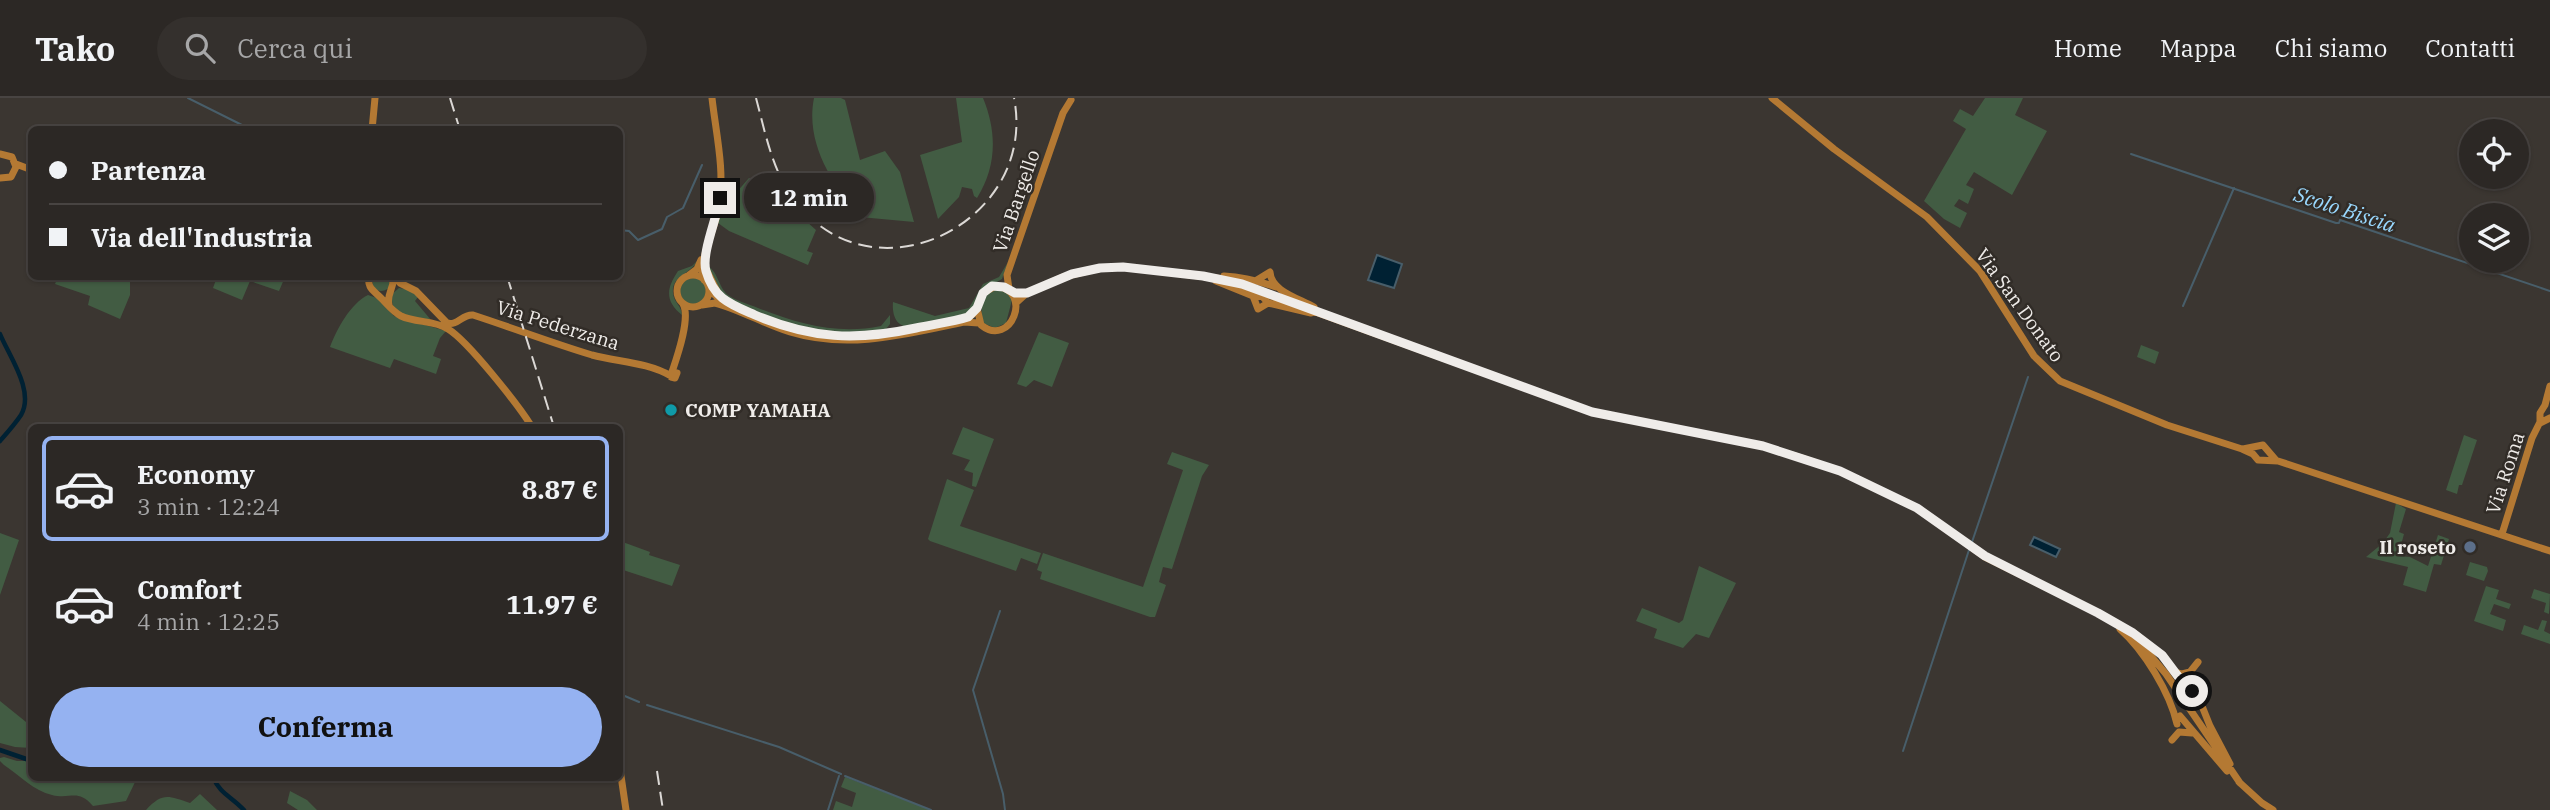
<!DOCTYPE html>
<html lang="it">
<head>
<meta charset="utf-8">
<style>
  body { margin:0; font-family:"IBM Plex Serif",serif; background:#34302d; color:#f1f3f6; height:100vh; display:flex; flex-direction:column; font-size:26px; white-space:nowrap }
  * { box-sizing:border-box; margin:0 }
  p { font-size:23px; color:#a6a6a7 }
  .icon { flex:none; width:38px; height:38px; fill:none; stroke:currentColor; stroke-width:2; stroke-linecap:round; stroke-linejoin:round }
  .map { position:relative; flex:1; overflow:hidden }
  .sheet { position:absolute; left:28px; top:326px; width:595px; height:357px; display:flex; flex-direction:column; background:#2c2825; border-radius:10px; box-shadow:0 2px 5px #0004,0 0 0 2px #484442 }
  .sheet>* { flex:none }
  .top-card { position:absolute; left:28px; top:28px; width:595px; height:154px; border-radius:10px; box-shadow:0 2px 5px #0004,0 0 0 2px #484442; display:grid; align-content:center; height:154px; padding:0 21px; background:#2c2825 }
  .controls { position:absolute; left:2459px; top:21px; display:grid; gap:14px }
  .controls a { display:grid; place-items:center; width:70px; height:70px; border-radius:50%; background:#2c2825; box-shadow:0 2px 5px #0004,0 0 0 2px #484442; font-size:35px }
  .end { position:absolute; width:32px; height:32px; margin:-16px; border:9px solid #efece9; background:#111; box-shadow:0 0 0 4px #111 }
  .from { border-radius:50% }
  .bubble { position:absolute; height:49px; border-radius:24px; background:#2c2825; box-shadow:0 2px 5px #0004,0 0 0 2px #484442; font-size:23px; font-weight:700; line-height:49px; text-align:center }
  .top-card b { display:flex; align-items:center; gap:24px; height:66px; font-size:26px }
  .top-card b+b { border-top:2px solid #484442 }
  .top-card i { width:18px; height:18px; background:#f1f3f6 }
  ul { padding:12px 0 0; list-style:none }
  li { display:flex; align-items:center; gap:21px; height:105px; margin:0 14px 10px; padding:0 7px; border:4px solid transparent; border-radius:10px }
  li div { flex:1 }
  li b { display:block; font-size:26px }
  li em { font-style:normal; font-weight:700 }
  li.current { border-color:#95b2f1 }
  li>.icon { width:63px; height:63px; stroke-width:1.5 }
  .primary-button { display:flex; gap:14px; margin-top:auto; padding:14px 21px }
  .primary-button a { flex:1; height:80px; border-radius:42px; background:#95b2f1; color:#111; font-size:28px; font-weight:700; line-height:80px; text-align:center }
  header { display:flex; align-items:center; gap:42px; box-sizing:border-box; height:98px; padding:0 35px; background:#2c2825; border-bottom:2px solid #484442 }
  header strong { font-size:33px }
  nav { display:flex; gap:38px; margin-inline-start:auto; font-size:24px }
  .search { width:490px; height:63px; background:#34302d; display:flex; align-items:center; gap:18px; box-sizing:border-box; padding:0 24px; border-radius:38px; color:#a6a6a7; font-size:26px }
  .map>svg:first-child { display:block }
</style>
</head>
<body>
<header>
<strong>Tako</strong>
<div class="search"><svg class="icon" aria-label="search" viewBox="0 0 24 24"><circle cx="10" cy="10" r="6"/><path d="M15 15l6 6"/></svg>Cerca qui</div>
<nav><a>Home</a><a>Mappa</a><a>Chi siamo</a><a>Contatti</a></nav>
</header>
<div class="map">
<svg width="2550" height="712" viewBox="0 0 2550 712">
  <rect width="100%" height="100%" fill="#3b3631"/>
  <path fill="#425c43" d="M 814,0 L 841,0 L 845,2 L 860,62 L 885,53 L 900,74 L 914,124 L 860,119 C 832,86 805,45 814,0 Z
    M 956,0 L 983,0 C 997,34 997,68 977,100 L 974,98 L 972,91 L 962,89 L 959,99 L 938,121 L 920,57 L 962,44 Z
    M 1985,0 L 2023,0 L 2015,17 L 2047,33 L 2012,97 L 1974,74 L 1966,87 L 1974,91 L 1968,106 L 1959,101 L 1954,108 L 1967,115 L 1960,130 L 1944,121 L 1924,103 L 1966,31 L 1953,23 L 1960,11 L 1973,18 Z
    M 749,80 L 779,89 L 795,113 L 816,132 L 807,153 L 813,155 L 808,167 L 729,133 L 718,125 L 721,104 L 728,104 Z
    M 697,163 C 691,176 671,178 673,195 C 674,205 682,208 682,217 C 665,203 666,191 678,173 L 692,168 Z
    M 1008,164 L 1002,181 L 984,191 L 974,211 L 967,217 L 908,229 C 895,228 892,215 893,204 L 935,218 L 969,210 L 983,186 L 999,179 Z
    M 706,167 C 718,172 718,189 728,197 C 736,203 749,206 758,210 C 798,226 838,237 881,228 L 890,217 L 890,226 C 884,235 876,235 866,236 C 820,240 761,225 722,200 Z
    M 58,179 L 113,179 L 130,184 L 130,197 L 120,221 L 88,207 L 90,198 L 55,186 Z
    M 217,179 L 285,179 L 279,193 L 250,183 L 242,202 L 213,190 Z
    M 372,179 L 391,179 L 389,190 C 383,194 378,194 373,189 Z
    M680 193a13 13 0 1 1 26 0a13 13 0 1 1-26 0Z
    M 399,190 L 411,192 L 418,199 L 415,203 L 431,222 L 404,217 L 393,209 L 391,197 Z
    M 993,191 L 1005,192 L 1012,202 L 1006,225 L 995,230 L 983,225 C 980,210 981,201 993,191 Z
    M 368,197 L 377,200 L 394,218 L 446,233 L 440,240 L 433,258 L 441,261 L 436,276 L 394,261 L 390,270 L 330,249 C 337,231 350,206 368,197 Z
    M 1039,234 L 1069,245 L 1052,289 L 1034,282 L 1026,289 L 1017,286 Z
    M 2141,247 L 2159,254 L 2155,266 L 2137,259 Z
    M 963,329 L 994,341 L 976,389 L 972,388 L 973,375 L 964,372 L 970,362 L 952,356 Z
    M 2464,337 L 2477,342 L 2462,387 L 2459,387 L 2457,396 L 2446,392 Z
    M 1172,354 L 1209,367 L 1202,378 L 1172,471 L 1163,469 L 1159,484 L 1166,487 L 1155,519 L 1150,519 L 1040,481 L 1042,474 L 1037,472 L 1043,455 L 1143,489 L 1183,372 L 1167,366 Z
    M 947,381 L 974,392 L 960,428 L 1041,455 L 1037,466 L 1021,460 L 1016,473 L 930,443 L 928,441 Z
    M 2396,405 L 2406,411 L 2399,434 L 2404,436 L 2398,458 L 2410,459 L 2428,468 L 2438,437 L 2449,441 L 2441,467 L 2434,466 L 2426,494 L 2403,487 L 2408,469 L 2366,459 L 2383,445 L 2390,435 Z
    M 0,435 L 19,442 L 0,497 Z
    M 620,443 L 650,454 L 649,457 L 680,467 L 672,488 L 620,471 Z
    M 2470,464 L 2487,469 L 2488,473 L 2484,483 L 2466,477 Z
    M 1699,468 L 1736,485 L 1709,540 L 1696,536 L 1683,550 L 1654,540 L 1657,531 L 1636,523 L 1642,510 L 1679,525 L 1683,522 Z
    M 2486,488 L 2499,492 L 2496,501 L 2511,506 L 2509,511 L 2494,506 L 2490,516 L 2506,522 L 2503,533 L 2474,523 Z
    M 2534,491 L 2550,496 L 2549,516 L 2544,514 L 2546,505 L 2531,500 Z
    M 2542,522 L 2547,523 L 2544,533 L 2550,536 L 2550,546 L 2521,536 L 2524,527 L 2538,532 Z
    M 0,603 L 31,628 L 31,650 L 15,649 L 0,645 Z
    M 4,659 L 17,663 L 31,663 L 32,679 L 80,679 L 89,681 L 136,679 L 136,682 L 126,703 L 93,708 C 77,690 71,702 52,697 C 34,693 19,677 4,667 L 0,663 L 0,660 Z
    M 845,679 L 931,712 L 833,712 L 836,703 L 852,709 L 856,695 L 841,689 Z
    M 290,693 L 307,702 L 317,712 L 298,712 L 287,705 Z
    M 200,696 L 217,712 L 146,712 C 163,694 168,698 190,705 Z"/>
  <path fill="#002133" stroke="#485e6a" stroke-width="2" d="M 1377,157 L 1402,166 L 1394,190 L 1368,182 Z
    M 2034,439 L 2060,451 L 2056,459 L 2030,447 Z"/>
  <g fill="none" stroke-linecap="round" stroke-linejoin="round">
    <path stroke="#485e6a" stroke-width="2" d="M 188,0 L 252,32
      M 2131,56 L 2336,125 L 2339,125 L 2340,122 L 2550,193
      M 620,132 L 629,133 L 638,142 L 662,131 L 667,119 L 683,110 L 702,67
      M 2183,208 L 2234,90
      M 1971,447 L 2028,279
      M 1000,513 L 973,592 L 1003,696 L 1005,712
      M 620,596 L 639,604
      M 647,607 L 779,649 L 841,676
      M 1903,653 L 1969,452
      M 845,678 L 931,712
      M 828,712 L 839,678"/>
    <path stroke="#002133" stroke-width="4.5" d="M 0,236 C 9,258 35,293 21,317 C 15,326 7,335 0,343
      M 0,652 L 32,663
      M 103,679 L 125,679
      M 213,679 C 220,696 231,698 244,712"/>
    <path stroke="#b47933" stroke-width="7" d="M 1772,0 L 1834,51 L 1927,119 L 1980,173 L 2034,258 L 2060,283 L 2167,327 L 2242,351 L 2253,356 L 2258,362 L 2278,363 L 2550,453
      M 372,32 L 375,0
      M 0,56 L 12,59 L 16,69 L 11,79 L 0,80
      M 16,66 L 32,72
      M 705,169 L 720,199
      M677 193a16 16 0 1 1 32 0a16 16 0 1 1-32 0Z
      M 689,177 L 697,171 L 701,162
      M 369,178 C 367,190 373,192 381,200 C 387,206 393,214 401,218 C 416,225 434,222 448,231 C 468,243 519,308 532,329
      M 394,178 L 400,185 L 416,193 L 447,225 C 458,228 462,216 473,217 C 513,230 552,245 592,257 C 618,264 647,264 671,278
      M 1224,178 C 1243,179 1259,183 1276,189
      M 704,182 C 697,164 716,129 719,108 C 725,72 716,36 712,0
      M 1257,182 L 1270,174 C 1271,193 1298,200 1314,209
      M 1216,183 L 1253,198 L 1258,211 L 1268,205
      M 996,188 C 1034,192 1011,251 981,227 L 977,210 L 983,195 Z
      M 1009,191 L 1007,177 L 1063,15 L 1071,2
      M 709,192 L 722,203
      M 1256,199 L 1262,198 L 1268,205 L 1311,215
      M 1016,205 L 1027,195 L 1063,179 L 1100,170 L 1123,169 L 1224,181 L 1592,314 L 1763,348 L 1802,360 L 1840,373 L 1917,410 L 1985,459 L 2098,515 L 2134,535 L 2162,557 L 2189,593 L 2195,594
      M 389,207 C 386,196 395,189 393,179
      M 702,207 L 715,205 C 741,212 764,226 790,234 C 849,252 906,236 964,224 L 979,225
      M 961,221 L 972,217 L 977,210
      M 672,274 C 677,259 691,220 683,206
      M 672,274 L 677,275 L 675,280 L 671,279 Z
      M 2540,325 L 2550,320
      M 2243,351 L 2263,347 L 2275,361
      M 2502,436 L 2532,340 L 2540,324 L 2540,315 L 2545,307 L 2550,288
      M 2120,531 C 2144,552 2170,595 2177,626
      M 2139,544 L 2166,576 L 2240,685
      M 2175,574 L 2182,576 L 2190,574 L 2198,564
      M 2192,583 L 2210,628 L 2230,666
      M 2180,618 L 2227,673
      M 2172,642 L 2179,634 L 2192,635
      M 620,671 L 626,712
      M 2239,684 L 2262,705 L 2273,712"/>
    <path stroke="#dbd8d5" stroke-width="2" stroke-dasharray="14 7" stroke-linecap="butt" d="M 450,0 L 460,32
      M 756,0 C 766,37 773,78 799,108 C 880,204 1038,121 1014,0
      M 507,178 L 554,329
      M 657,673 L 663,712"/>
  </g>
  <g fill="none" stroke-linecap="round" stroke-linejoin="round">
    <path stroke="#efece9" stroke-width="9" d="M 720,100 C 717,120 701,156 706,173 C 714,201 730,206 755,217 C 812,241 856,243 916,230 C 934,226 952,224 968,219 L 977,210 L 983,195 L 992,188 L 1004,189 L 1015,195 L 1027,195 L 1072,176 L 1100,170 L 1123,169 L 1203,178 L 1242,186 L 1592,314 L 1763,348 L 1840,373 L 1917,410 L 1985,458 L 2098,515 L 2133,535 L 2162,557 L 2189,593 L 2192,593"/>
  </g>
  <circle fill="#0f9aa8" stroke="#312c27" stroke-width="2.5" cx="671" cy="312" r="7"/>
  <circle fill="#5c6f8a" stroke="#312c27" stroke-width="2.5" cx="2470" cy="449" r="7"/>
  <g text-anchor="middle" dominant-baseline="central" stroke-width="5" stroke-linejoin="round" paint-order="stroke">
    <g font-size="19" fill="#efece9" stroke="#312c27">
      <text transform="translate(1016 103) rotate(-71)">Via Bargello</text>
      <text transform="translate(2020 207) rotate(54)">Via San Donato</text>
      <text transform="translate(558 227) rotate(17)">Via Pederzana</text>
      <text transform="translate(2505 375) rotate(-72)">Via Roma</text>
    </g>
    <g font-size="19" font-weight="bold" fill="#efece9" stroke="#312c27" text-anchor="start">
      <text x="685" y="312">COMP YAMAHA</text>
      <text x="2456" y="449" text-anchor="end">Il roseto</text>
    </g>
    <g font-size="21" font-style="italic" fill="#99d8fe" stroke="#312c27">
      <text transform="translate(2345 111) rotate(18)">Scolo Biscia</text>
    </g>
  </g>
</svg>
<div class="controls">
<a><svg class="icon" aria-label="locate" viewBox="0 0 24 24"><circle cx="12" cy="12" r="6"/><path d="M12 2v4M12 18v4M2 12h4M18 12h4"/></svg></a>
<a><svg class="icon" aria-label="layers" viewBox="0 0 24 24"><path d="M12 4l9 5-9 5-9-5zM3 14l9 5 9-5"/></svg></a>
</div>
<i class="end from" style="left:2192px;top:593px"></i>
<i class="end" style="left:720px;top:100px"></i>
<div class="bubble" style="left:744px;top:75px;width:130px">12 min</div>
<div class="top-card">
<b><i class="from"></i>Partenza</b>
<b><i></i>Via dell'Industria</b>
</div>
<section class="sheet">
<ul>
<li class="current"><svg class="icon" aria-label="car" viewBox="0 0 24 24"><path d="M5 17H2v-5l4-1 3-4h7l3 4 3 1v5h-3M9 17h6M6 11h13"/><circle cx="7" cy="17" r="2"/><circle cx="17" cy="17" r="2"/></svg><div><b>Economy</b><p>3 min · 12:24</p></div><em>8.87 €</em></li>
<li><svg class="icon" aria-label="car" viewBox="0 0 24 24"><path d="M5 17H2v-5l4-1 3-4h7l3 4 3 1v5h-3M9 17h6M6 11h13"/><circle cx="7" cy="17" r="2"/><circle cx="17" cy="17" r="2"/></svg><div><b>Comfort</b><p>4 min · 12:25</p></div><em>11.97 €</em></li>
</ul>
<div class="primary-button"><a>Conferma</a></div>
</section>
</div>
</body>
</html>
